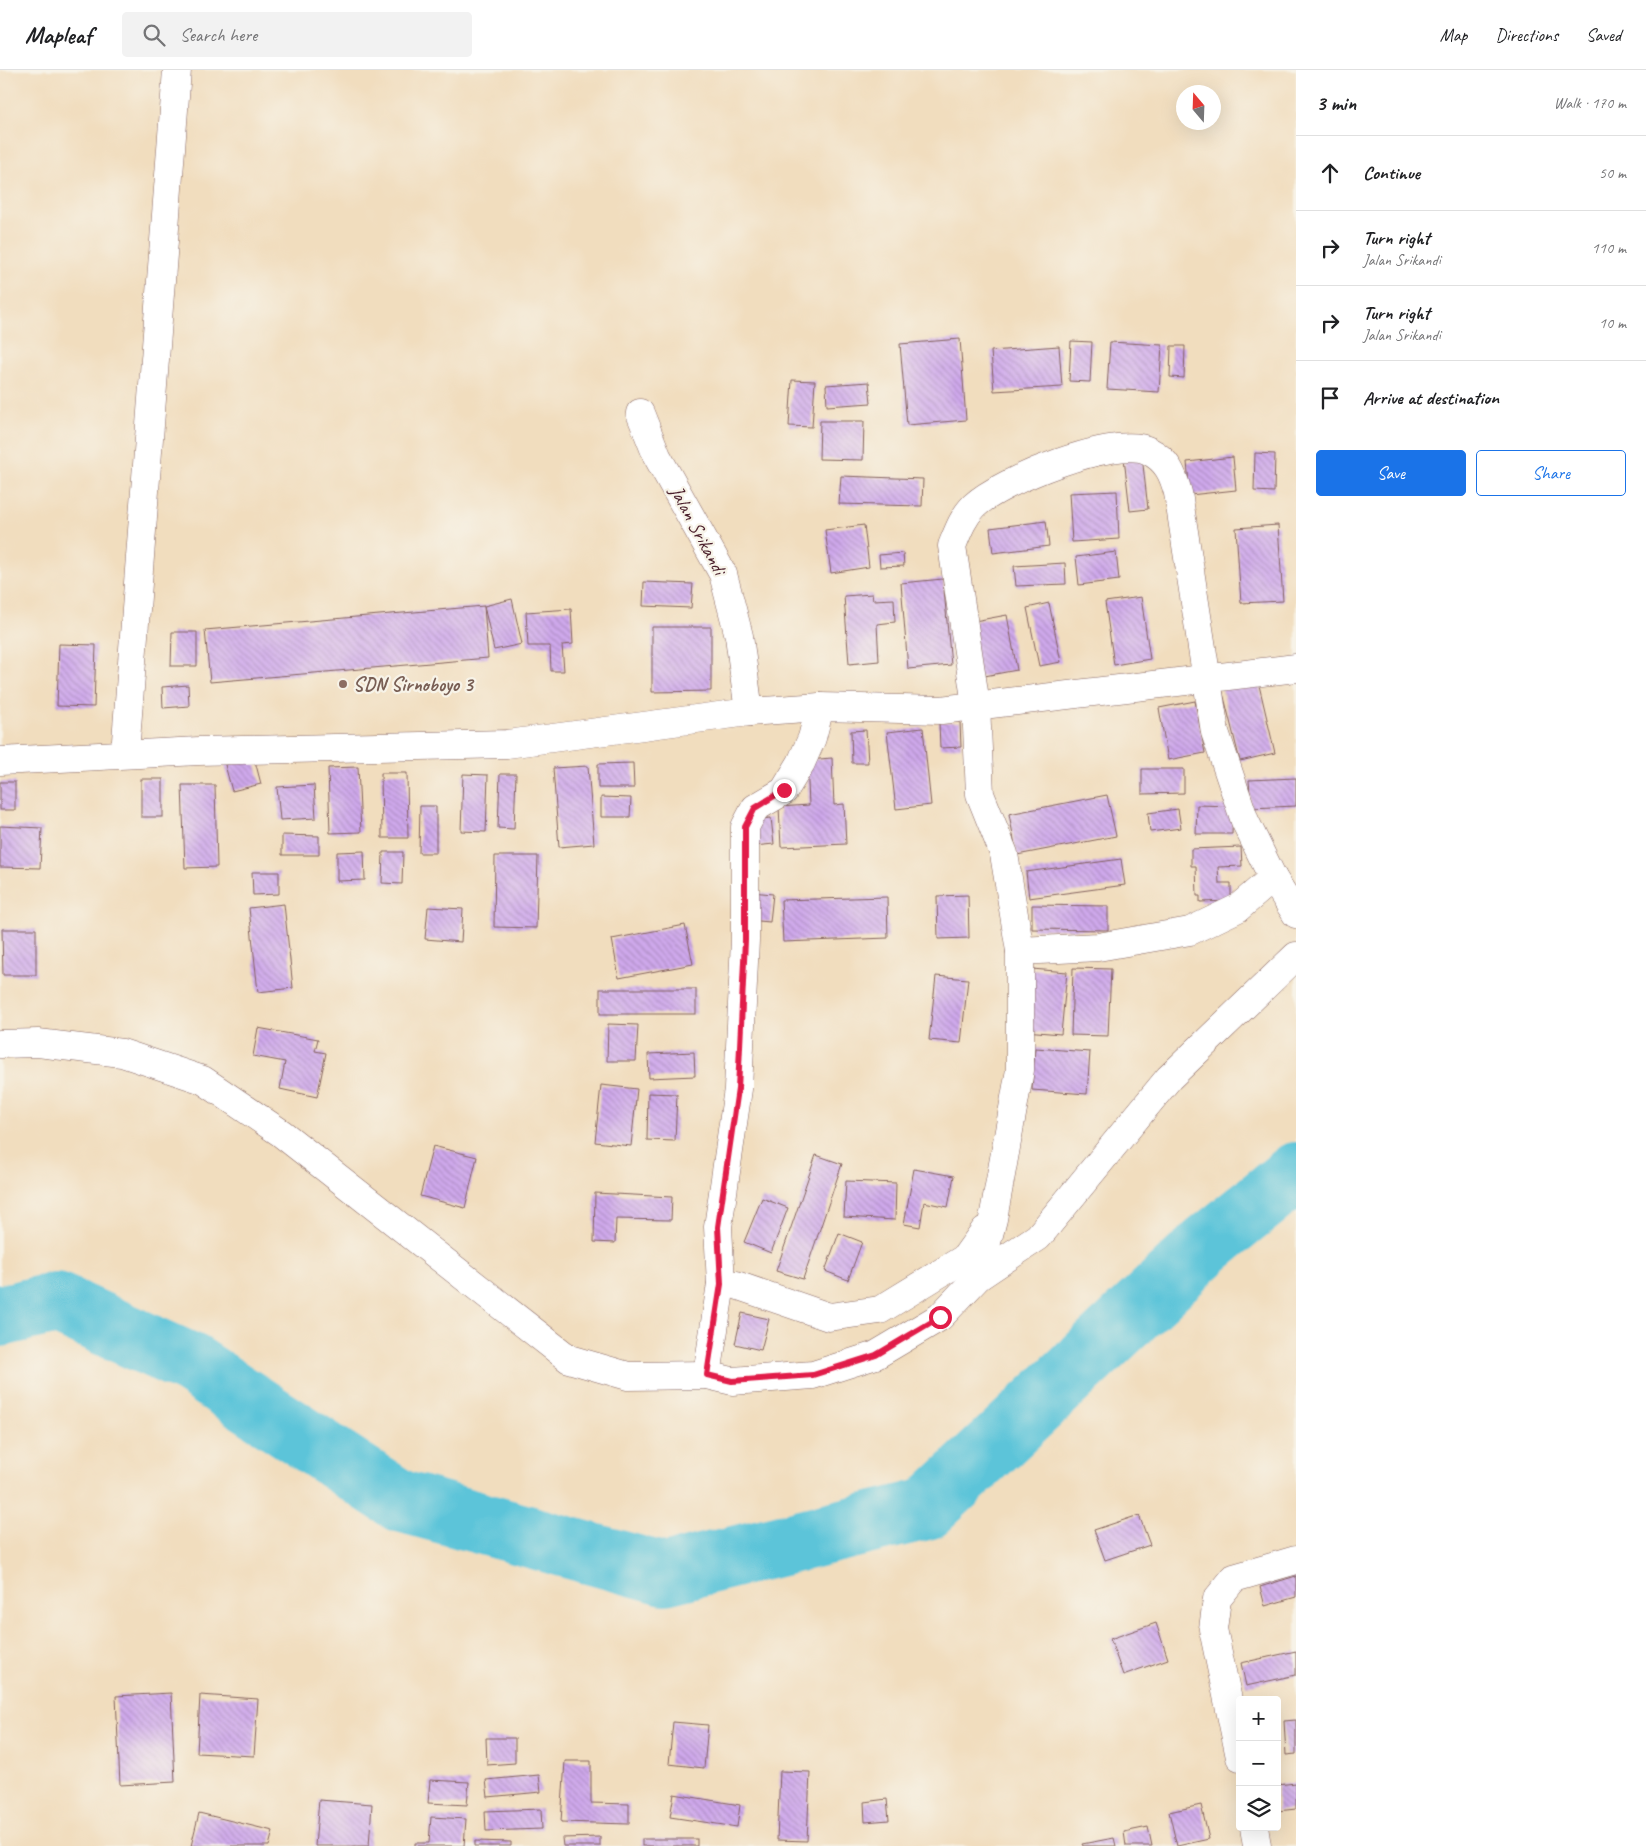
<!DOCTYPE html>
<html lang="en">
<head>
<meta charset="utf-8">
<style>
	body { margin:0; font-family:Caveat,sans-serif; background:#f2f2f2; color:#202124 }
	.controls { position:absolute; right:15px; bottom:15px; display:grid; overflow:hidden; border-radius:5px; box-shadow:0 5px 20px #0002 }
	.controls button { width:45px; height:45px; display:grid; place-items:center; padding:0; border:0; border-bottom:1px solid #e0e0e0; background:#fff; color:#202124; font:25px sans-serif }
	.compass { position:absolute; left:1176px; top:15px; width:45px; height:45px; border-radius:50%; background:#fff; box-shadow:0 5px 20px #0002; rotate:341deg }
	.stop { position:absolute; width:15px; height:15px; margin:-11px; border:4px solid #e11d48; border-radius:50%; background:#fff }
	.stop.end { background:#e11d48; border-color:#fff; box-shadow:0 1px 5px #0008 }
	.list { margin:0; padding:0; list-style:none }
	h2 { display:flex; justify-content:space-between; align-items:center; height:65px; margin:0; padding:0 20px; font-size:21px }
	h2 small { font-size:16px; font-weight:400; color:#757577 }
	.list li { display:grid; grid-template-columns:32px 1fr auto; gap:15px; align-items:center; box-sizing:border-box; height:75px; padding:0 20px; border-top:1px solid #e0e0e0 }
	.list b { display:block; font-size:19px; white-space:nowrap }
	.list p { margin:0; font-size:16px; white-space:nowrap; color:#757577 }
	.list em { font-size:16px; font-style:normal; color:#757577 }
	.actions { display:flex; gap:10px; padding:15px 20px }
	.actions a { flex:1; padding:11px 0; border:1px solid #1a73e8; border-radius:5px; text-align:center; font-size:18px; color:#1a73e8 }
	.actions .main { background:#1a73e8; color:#fff }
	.icon { flex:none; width:28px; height:28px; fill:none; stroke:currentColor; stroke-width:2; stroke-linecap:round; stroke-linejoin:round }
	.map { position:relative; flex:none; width:1296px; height:1776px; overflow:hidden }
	header { display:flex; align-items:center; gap:30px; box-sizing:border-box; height:70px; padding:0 25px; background:#fff; border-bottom:1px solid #e0e0e0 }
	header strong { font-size:24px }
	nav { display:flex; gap:28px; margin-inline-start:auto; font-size:18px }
	.search { width:350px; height:45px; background:#f2f2f2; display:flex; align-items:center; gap:12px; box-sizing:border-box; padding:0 18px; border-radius:5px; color:#757577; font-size:19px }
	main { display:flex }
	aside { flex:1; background:#fff }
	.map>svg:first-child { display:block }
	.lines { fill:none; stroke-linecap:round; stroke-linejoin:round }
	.river { stroke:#5cc4d9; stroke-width:62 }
	.building { fill:url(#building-back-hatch) }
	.street-casing { stroke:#84625e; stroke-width:29 }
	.street { stroke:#fff; stroke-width:28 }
	.route { stroke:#e11d48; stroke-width:6 }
	.education-dot { fill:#8d6e63; stroke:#f7f3e8; stroke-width:2 }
	.labels { text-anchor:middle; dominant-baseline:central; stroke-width:4.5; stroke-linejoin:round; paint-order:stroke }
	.street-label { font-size:20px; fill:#4a1f2b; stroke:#f7f3e8 }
	.education-label { font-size:20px; font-weight:bold; fill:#785e54; stroke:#f7f3e8; text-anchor:start }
</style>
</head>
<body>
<header>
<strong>Mapleaf</strong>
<div class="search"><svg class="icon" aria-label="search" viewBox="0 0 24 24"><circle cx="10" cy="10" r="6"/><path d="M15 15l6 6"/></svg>Search here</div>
<nav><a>Map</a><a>Directions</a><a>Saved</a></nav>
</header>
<main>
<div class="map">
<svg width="1296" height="1776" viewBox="0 0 1296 1776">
	<defs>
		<pattern id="building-back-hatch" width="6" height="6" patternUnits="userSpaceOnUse" patternTransform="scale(1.25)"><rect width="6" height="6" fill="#cfa9ec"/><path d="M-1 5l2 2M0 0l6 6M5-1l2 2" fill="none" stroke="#aa89bf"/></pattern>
	</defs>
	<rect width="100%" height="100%" fill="#f7f3e8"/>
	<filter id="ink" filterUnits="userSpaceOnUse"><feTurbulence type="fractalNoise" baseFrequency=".02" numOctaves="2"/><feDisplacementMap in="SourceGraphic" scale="10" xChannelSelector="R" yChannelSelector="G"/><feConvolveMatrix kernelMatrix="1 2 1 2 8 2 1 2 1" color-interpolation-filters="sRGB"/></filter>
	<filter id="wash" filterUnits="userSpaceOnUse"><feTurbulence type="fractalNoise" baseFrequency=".0096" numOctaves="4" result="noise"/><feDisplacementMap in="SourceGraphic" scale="20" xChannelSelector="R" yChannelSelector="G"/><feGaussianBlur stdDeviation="1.12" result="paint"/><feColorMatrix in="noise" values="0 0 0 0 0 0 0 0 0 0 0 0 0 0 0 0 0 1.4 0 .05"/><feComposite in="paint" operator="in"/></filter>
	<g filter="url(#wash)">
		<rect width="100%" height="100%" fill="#f1ddbe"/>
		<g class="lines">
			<!-- river -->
			<polyline class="river" points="0,1246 56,1233 191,1294 400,1431 665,1504 927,1439 1206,1176 1296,1103"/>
		</g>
		<g id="blocks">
			<!-- building -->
			<g class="building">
				<polygon points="960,269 966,350 907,355 900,274"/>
				<polygon points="1071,271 1092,272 1090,312 1069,311"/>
				<polygon points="1110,272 1162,275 1159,322 1107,319"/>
				<polygon points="1059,276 1062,317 994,321 991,281"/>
				<polygon points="1171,276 1185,276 1184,308 1170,307"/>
				<polygon points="792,310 815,311 812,357 789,356"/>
				<polygon points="869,312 871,333 827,336 826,315"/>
				<polygon points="820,351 864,351 863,390 819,389"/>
				<polygon points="1255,383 1275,384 1274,422 1254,421"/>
				<polygon points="1142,386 1148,439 1130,441 1124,388"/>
				<polygon points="1233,387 1236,420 1190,425 1187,392"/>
				<polygon points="841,406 923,409 922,436 839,434"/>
				<polygon points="1117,421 1119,469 1072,472 1069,423"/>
				<polygon points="1046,451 1049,476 993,483 990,458"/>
				<polygon points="864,455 869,497 831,503 825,460"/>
				<polygon points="1278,455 1283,531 1241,533 1236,458"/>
				<polygon points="1116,482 1119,510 1079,515 1076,487"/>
				<polygon points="903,483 904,496 880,497 879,485"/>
				<polygon points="1065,493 1066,514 1016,516 1014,496"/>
				<polygon points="943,509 951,595 908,599 901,513"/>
				<polygon points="644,512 693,514 691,538 643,536"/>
				<polygon points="872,524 873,530 894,529 895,552 877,554 879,591 849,594 844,526"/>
				<polygon points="1141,527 1150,589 1114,595 1105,532"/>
				<polygon points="512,529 522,574 494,580 484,536"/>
				<polygon points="1049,533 1061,592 1039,596 1027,538"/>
				<polygon points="484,536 488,588 210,612 205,560"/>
				<polygon points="571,539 573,574 562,575 564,601 551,601 550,576 528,576 526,542"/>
				<polygon points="1007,545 1017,600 979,607 969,552"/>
				<polygon points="652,557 711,557 711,621 652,622"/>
				<polygon points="172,562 197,562 197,596 171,596"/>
				<polygon points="59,574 96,575 94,637 57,636"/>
				<polygon points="1258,611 1275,683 1240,691 1222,619"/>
				<polygon points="188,615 189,636 163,638 162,617"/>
				<polygon points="1195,631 1205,683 1168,690 1159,638"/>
				<polygon points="939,652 960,652 961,677 940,678"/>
				<polygon points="923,658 931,735 896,739 887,662"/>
				<polygon points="866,660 868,693 852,693 851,661"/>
				<polygon points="254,687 261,714 232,721 225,695"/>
				<polygon points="832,688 834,735 844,734 846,774 781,777 779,737 809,735 807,690"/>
				<polygon points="633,693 634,718 598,718 598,694"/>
				<polygon points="588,696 594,774 559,777 553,698"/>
				<polygon points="358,697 361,762 330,763 328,698"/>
				<polygon points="1142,699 1184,699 1184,723 1142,724"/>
				<polygon points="381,703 407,703 408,768 382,768"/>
				<polygon points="463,704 488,705 486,762 461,761"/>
				<polygon points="500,704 516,704 514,759 498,758"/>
				<polygon points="1296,708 1296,736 1251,738 1249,710"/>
				<rect x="141" y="709" width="22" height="38"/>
				<rect x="0" y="712" width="15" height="28"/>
				<polygon points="182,715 215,715 217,797 185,798"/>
				<polygon points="314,715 316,748 280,750 277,717"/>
				<polygon points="1107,725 1116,766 1017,785 1009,744"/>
				<polygon points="601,727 631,728 630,747 601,747"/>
				<polygon points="1197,735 1233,736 1232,764 1196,764"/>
				<polygon points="420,736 436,736 436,783 419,783"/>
				<polygon points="1178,739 1181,758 1150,762 1148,743"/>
				<polygon points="771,748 774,774 754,776 752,750"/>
				<polygon points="0,756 42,758 40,798 0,797"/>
				<polygon points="282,765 319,766 319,785 282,785"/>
				<polygon points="1241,777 1242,796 1218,797 1219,813 1231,813 1231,831 1200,832 1200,826 1197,826 1196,796 1191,796 1191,779"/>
				<polygon points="364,781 365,810 337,811 337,782"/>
				<polygon points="383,782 403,782 402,814 382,813"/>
				<polygon points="495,786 538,786 536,858 494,857"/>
				<polygon points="1121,789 1125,815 1029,828 1026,802"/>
				<polygon points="252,802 279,802 279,824 253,825"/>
				<polygon points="751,822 773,824 770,852 748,850"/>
				<polygon points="968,825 969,868 938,869 937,826"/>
				<polygon points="887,827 888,868 783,872 781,830"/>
				<polygon points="284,834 293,918 258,922 249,838"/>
				<polygon points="1032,835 1108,836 1108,860 1032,859"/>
				<polygon points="428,837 463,839 461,872 425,869"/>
				<polygon points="685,855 693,894 619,908 612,869"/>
				<polygon points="2,859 36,859 36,905 3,905"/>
				<polygon points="1073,898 1111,899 1108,966 1071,965"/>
				<polygon points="1032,899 1067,902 1061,964 1025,961"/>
				<polygon points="936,906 968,909 961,973 929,970"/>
				<rect x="600" y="919" width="96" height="25"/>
				<polygon points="608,954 638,955 636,991 607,991"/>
				<polygon points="258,958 318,969 315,981 326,983 317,1027 280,1019 285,992 253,986"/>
				<polygon points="1035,978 1090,982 1087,1024 1032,1020"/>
				<polygon points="694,982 695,1006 649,1008 648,984"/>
				<polygon points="601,1015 637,1019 631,1076 595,1072"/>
				<polygon points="648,1023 677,1024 675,1071 647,1070"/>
				<polygon points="433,1076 477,1087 465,1138 420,1126"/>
				<polygon points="816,1085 842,1094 803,1209 776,1201"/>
				<polygon points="914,1099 954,1106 948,1137 924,1132 920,1157 904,1154"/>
				<polygon points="846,1111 896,1113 895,1150 844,1147"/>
				<polygon points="595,1123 672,1127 671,1150 616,1149 615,1173 594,1172"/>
				<polygon points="762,1128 788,1138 771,1183 744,1172"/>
				<polygon points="839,1163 862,1172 848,1210 825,1201"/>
				<polygon points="742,1243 769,1249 761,1280 735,1274"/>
				<polygon points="1139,1445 1150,1475 1105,1490 1094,1460"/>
				<polygon points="1296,1506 1296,1527 1265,1536 1260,1517"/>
				<polygon points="1156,1553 1168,1589 1123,1605 1110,1569"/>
				<polygon points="1296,1581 1296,1605 1246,1616 1241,1593"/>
				<polygon points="171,1623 175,1712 120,1715 116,1626"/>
				<polygon points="200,1625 258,1629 254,1686 197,1683"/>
				<polygon points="1296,1650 1296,1684 1286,1685 1284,1651"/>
				<polygon points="673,1652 708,1655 704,1698 669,1694"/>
				<polygon points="486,1668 515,1668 515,1693 487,1695"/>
				<polygon points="565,1691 591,1691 591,1733 629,1734 629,1754 561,1752"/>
				<polygon points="780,1701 810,1702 807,1771 777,1770"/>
				<polygon points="539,1705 541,1722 488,1727 486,1710"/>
				<polygon points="430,1710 469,1712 467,1735 428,1733"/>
				<polygon points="1296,1713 1296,1739 1277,1741 1277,1715"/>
				<polygon points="674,1724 740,1735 737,1757 670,1747"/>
				<polygon points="887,1729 889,1750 865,1752 864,1732"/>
				<polygon points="319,1730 372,1734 369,1776 315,1776"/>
				<polygon points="1201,1735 1209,1769 1177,1776 1169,1742"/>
				<polygon points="541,1739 542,1759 486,1761 485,1741"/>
				<polygon points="199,1743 273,1761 269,1776 191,1776"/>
				<polygon points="431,1747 466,1749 464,1776 415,1776 415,1773 429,1773"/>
				<polygon points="1148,1757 1152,1776 1126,1776 1124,1762"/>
				<polygon points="600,1767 600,1776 563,1776 562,1768"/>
				<polygon points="1114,1768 1116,1776 1083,1776 1082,1774"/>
				<rect x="642" y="1769" width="55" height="7"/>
				<polygon points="475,1771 511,1772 511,1776 475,1776"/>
			</g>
		</g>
	</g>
	<g filter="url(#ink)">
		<use href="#blocks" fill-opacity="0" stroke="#84625e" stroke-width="1"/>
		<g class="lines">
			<defs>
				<g id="street">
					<polyline points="640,343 657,386 723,504 739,566 749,642"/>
					<polyline points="125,684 177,0"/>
					<polyline points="0,691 199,681 507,674 749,642 820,637 941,640 1296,598"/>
					<polyline points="1020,881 1098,877 1190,861 1238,838 1273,808"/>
					<polyline points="0,974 38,973 122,983 203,1010 281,1063 569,1289 628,1306 707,1305 732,1311 813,1305 876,1285 940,1247 978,1207 1038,1167 1169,1008 1296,886"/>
					<path d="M978,1207l15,-58 27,-149v-119l-16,-97 -24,-60 -4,-89 -24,-159c6,-15 11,-29 22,-40 26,-25 142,-72 175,-55 18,9 24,23 29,42l37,239 30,89 28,57 23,36"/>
					<polyline points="721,1214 736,1215 829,1247 880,1240 965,1188 985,1160"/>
					<polyline points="707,1305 721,1214 718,1157 738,1019 745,870 745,757 755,738 784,721 801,693 812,668 820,637"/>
					<polyline points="1240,1687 1213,1559 1217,1529 1234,1508 1296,1490"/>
					<polyline points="1254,1757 1257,1776"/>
				</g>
			</defs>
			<!-- street casing -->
			<use href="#street" class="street-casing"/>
			<!-- street -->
			<use href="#street" class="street"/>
		</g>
	</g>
	<g class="lines" filter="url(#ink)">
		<!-- route -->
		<polyline class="route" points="784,720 755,738 745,757 745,870 738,1019 718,1157 721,1214 707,1305 732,1311 813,1305 876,1285 940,1247"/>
	</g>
	<!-- markers -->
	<circle class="education-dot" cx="343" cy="614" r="5"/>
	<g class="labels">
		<!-- street labels -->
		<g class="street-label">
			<text transform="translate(698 460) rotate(62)">Jalan Srikandi</text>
		</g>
		<!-- education labels -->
		<g class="education-label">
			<text x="353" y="614">SDN Sirnoboyo 3</text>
		</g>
	</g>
</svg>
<div class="controls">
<button>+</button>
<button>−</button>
<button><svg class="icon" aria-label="layers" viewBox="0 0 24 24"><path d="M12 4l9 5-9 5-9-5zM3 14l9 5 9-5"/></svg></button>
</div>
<svg class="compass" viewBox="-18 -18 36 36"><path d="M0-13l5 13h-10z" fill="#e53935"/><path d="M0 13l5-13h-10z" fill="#757577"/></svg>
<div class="stop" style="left:940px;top:1247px"></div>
<div class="stop end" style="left:784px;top:720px"></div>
</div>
<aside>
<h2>3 min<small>Walk · 170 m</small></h2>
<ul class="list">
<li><svg class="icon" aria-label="ahead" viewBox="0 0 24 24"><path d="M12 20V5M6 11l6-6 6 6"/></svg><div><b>Continue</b></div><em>50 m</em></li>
<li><svg class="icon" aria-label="right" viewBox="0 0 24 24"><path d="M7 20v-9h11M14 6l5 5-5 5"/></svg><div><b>Turn right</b><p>Jalan Srikandi</p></div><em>110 m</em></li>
<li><svg class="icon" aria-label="right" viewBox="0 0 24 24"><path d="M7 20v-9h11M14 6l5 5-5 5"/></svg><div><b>Turn right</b><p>Jalan Srikandi</p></div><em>10 m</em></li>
<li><svg class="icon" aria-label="arrive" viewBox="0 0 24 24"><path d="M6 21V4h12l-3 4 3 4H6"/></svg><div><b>Arrive at destination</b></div></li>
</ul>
<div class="actions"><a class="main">Save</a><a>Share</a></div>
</aside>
</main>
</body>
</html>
